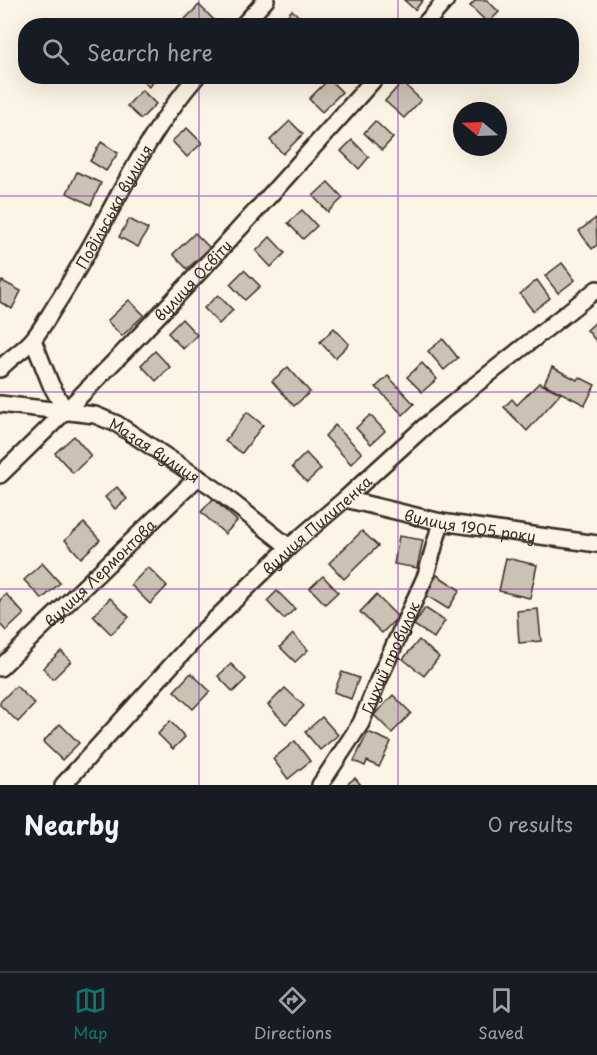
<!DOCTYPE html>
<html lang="en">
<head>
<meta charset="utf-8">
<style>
	body { margin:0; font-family:"Playpen Sans",sans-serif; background:#20242c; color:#f1f3f6 }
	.compass { position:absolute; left:453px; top:102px; width:54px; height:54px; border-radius:50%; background:#171b24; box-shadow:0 6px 24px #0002; rotate:289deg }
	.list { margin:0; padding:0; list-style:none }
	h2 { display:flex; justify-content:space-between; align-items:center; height:78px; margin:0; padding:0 24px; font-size:26px }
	h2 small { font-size:20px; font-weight:400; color:#9ea1a6 }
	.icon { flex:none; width:33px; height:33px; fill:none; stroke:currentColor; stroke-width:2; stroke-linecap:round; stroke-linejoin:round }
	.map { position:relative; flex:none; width:597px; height:785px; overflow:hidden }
	.search { position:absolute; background:#171b24; box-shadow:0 6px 24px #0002; left:18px; right:18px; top:18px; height:66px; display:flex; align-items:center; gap:15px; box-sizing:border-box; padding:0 21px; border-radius:24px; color:#9ea1a6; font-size:22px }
	.sheet { height:186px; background:#171b24 }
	nav { display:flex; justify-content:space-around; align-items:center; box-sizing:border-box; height:84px; border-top:2px solid #363941; background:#171b24; font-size:16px; color:#9ea1a6 }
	nav a { display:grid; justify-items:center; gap:3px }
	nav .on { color:#0f766e }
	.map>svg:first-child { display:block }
	.building { fill:#ccc2b3; stroke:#3b2a1e; stroke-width:1.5 }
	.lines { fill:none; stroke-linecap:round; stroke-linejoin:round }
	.street-casing { stroke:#3b2a1e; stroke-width:20 }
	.street { stroke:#fcf5e5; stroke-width:15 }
	.grid { fill:none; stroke:#7b2cbf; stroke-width:1.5; stroke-opacity:0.55 }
	.labels { text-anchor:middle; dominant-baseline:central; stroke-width:6; stroke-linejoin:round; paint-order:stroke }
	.street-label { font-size:15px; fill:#3b2a1e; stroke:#fcf5e5 }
</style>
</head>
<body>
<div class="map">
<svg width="597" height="785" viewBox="0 0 597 785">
	<rect width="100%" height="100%" fill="#fcf5e5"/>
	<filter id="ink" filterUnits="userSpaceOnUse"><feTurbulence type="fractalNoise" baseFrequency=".0167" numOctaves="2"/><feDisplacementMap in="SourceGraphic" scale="12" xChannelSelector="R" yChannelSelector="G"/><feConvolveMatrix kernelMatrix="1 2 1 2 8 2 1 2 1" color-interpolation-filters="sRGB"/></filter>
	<g filter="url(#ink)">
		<!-- building -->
		<g class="building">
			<polygon points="404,0 423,0 415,10"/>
			<polygon points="476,0 487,0 499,12 488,23 470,6"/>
			<polygon points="199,5 216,22 212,26 185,26 182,22"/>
			<polygon points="292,10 306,23 304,26 278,26"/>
			<polygon points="138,76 159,76 149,87"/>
			<polygon points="329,79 342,92 322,112 309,99"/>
			<polygon points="402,82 421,100 404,118 385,101"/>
			<polygon points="142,90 156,104 141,119 127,106"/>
			<polygon points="290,121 303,134 283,154 270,140"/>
			<polygon points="375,121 393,138 382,150 364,133"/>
			<polygon points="187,128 202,143 187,157 172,141"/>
			<polygon points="352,140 369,157 359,169 341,151"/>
			<polygon points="101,142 118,153 106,171 90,161"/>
			<polygon points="77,172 101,183 91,205 67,193"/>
			<polygon points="328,182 343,198 328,212 313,196"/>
			<polygon points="302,210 317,226 303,239 288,223"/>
			<polygon points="596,218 597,245 592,249 579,231"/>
			<polygon points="129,219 148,229 138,247 119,237"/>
			<polygon points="195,233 210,248 187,269 173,254"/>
			<polygon points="270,237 285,253 271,267 256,251"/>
			<polygon points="562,263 575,280 558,293 545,276"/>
			<polygon points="244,270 260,286 245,300 230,284"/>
			<polygon points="537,280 550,298 533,311 520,294"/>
			<polygon points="2,281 21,291 12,309 0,302 0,285"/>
			<polygon points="218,295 233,310 219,324 204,308"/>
			<polygon points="129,300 144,315 122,336 107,321"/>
			<polygon points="182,319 197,335 183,349 168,333"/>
			<polygon points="597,321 597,342 587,330"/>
			<polygon points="334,328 349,344 335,358 320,342"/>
			<polygon points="443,339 458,358 444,370 428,351"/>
			<polygon points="155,351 170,367 156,381 141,365"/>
			<polygon points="422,363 437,379 422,392 407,377"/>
			<polygon points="288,367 310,392 294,406 272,381"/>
			<polygon points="552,367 577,380 579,377 595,385 585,405 544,384"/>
			<polygon points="388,376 414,404 403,415 376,387"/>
			<polygon points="539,383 561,393 527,431 504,407 512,399 517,405"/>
			<polygon points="247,412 263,425 242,453 225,441"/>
			<polygon points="370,415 385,431 371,444 356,428"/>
			<polygon points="335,425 362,453 351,464 325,436"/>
			<polygon points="74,436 91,456 73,473 55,453"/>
			<polygon points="306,453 321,469 307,482 292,467"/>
			<polygon points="117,487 127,499 115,509 105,497"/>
			<polygon points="213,499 237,521 225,534 201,512"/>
			<polygon points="84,523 100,540 81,558 65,540"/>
			<polygon points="362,531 378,546 344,579 329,563"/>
			<polygon points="399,536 423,540 417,568 394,564"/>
			<polygon points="506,558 537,565 530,598 499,591"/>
			<polygon points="42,563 60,583 42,599 24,580"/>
			<polygon points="148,567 167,586 150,604 131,585"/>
			<polygon points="437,575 460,590 448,609 424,594"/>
			<polygon points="323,576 338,592 325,604 310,588"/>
			<polygon points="277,591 295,609 284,619 267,601"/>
			<polygon points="6,594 24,614 6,631 0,624 0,600"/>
			<polygon points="376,595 398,617 382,633 360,612"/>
			<polygon points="110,598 129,617 111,634 93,616"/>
			<polygon points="425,608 445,621 434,638 414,625"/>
			<polygon points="538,609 541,641 519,643 517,611"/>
			<polygon points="293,634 308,650 295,662 280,647"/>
			<polygon points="419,640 439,657 424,676 403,659"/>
			<polygon points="61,651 71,661 53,679 43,668"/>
			<polygon points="231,664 246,679 233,692 218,676"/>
			<polygon points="342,672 359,678 351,699 334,692"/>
			<polygon points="191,673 210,691 193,709 174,691"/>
			<polygon points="16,686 35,704 18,722 0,705 0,702"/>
			<polygon points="285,688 304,706 286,724 268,705"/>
			<polygon points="393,695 411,713 392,733 374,715"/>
			<polygon points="322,717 338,735 320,750 305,732"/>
			<polygon points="170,721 185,737 173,749 158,734"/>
			<polygon points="60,724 79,743 62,760 43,742"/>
			<polygon points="368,732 391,742 379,767 367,761 365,766 354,761"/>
			<polygon points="295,741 310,761 288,779 273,759"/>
			<polygon points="355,778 361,785 346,785"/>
		</g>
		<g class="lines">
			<defs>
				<g id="street">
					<polyline points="242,26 266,0"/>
					<polyline points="423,26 446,0"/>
					<polyline points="33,340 51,385 66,412"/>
					<path id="s1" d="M0,369c10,-12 25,-19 34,-31 9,-11 15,-23 23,-35 48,-74 81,-159 140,-227"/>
					<path id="s2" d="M0,404l95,11 22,9 97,64 75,59"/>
					<path id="s3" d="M0,475c133,-127 255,-262 377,-399"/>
					<path id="s4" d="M345,499l96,23 156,22"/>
					<path id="s5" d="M0,668l198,-191"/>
					<path id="s6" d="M63,785l135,-149 91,-89 56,-48 79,-72 46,-38 127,-100"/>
					<path id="s7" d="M320,785l41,-62 17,-42 48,-106 15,-53"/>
				</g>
			</defs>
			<!-- street casing -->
			<use href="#street" class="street-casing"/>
			<!-- street -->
			<use href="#street" class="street"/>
		</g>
	</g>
	<!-- grid -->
	<path class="grid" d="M199,0v26M398,0v26M199,76v709M398,76v709M0,196h597M0,392h597M0,589h597"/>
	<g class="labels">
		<!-- street labels -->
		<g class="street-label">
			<text stroke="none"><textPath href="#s1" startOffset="200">Подільська вулиця</textPath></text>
			<text stroke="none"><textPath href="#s3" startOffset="274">вулиця Освіти</textPath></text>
			<text stroke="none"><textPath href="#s2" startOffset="165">Мазая вулиця</textPath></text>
			<text stroke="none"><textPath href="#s6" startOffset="364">вулиця Пилипенка</textPath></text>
			<text stroke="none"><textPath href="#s4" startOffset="128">вулиця 1905 року</textPath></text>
			<text stroke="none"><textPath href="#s5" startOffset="138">вулиця Лермонтова</textPath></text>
			<text stroke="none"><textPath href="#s7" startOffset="146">Глухий провулок</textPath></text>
		</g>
	</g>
</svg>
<svg class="compass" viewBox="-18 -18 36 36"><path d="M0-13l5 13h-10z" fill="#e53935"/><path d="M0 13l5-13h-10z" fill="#9ea1a6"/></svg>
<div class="search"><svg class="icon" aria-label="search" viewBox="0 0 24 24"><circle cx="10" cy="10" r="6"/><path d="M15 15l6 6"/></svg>Search here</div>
</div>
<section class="sheet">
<h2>Nearby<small>0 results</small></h2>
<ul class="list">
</ul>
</section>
<nav>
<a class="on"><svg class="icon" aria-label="map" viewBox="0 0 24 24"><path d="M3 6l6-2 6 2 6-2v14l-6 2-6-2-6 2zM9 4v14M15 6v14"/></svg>Map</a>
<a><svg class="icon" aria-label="directions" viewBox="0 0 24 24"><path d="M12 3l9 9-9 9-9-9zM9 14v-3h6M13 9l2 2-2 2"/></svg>Directions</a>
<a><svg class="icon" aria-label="saved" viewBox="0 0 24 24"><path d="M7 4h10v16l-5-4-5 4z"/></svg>Saved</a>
</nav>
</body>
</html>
